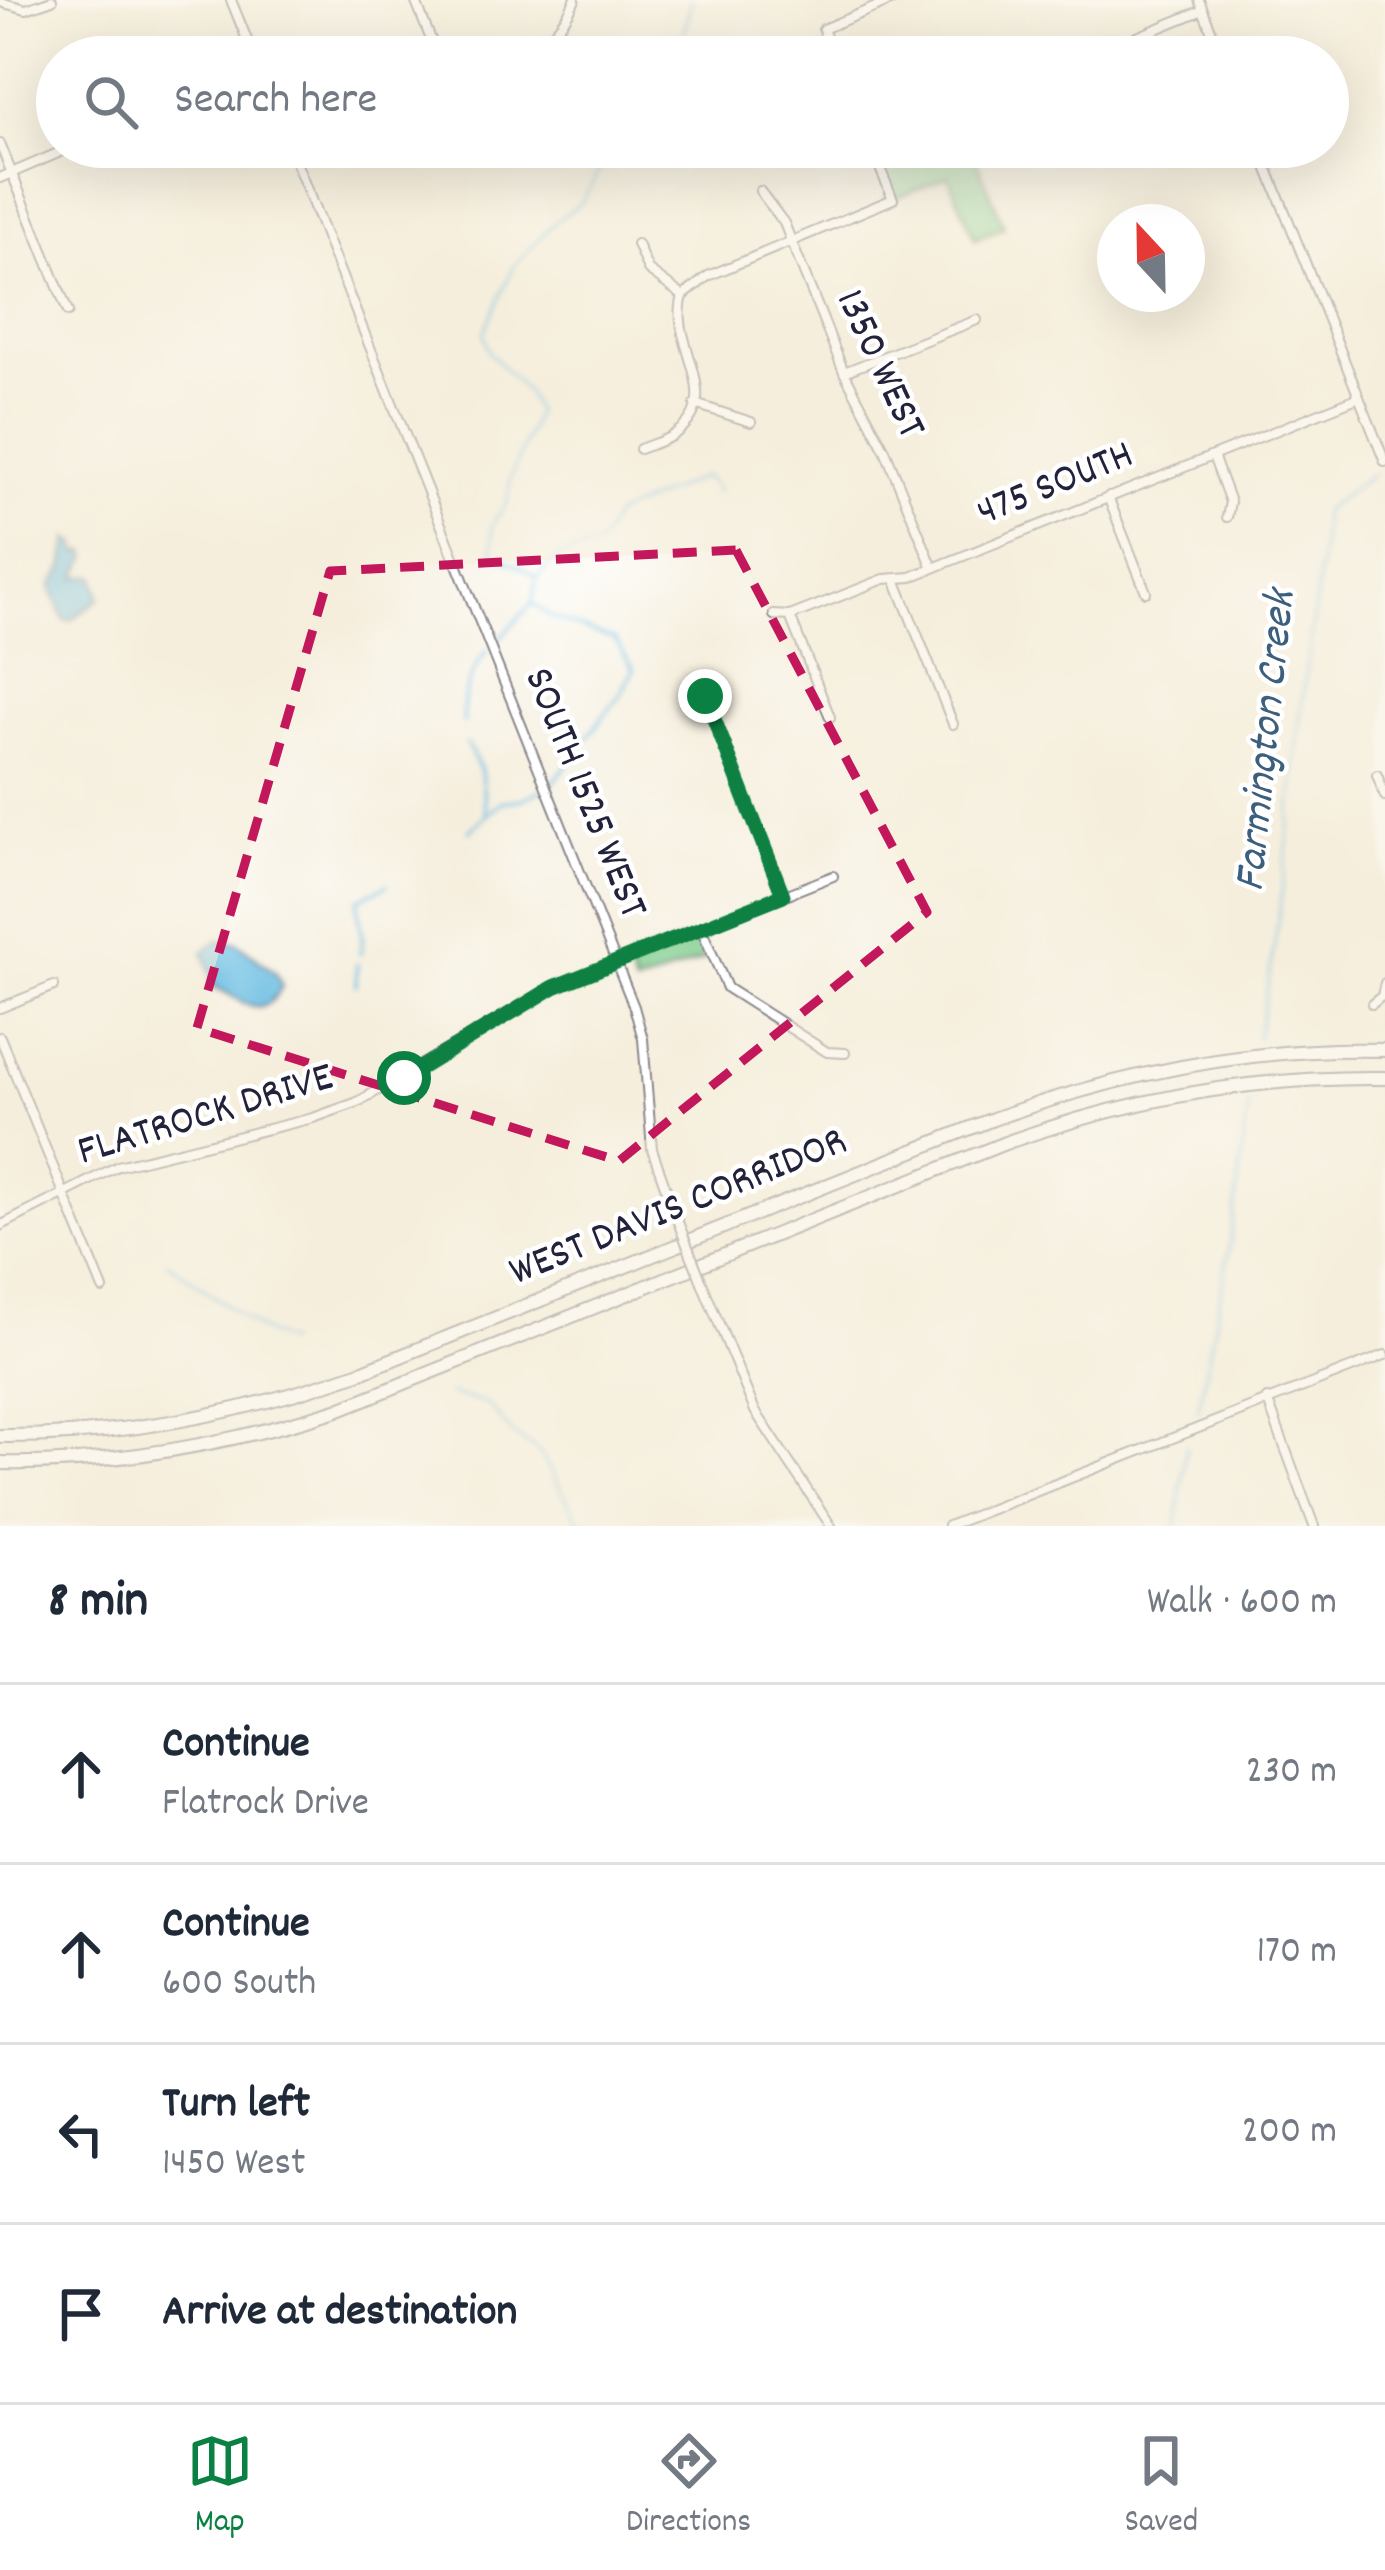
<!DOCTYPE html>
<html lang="en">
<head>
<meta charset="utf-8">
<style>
	body { margin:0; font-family:Dekko,sans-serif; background:#f6f6f7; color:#1f2937 }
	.compass { position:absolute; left:1097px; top:204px; width:108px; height:108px; border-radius:50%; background:#fff; box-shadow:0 12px 48px #0002; rotate:338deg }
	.stop { position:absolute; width:36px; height:36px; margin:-27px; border:9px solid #0b8043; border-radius:50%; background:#fff }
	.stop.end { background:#0b8043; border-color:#fff; box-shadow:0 3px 12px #0008 }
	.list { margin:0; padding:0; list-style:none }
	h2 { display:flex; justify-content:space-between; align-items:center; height:156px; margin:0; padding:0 48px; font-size:51px }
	h2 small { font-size:39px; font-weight:400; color:#747a83 }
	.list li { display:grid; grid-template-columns:78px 1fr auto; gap:36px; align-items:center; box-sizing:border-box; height:180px; padding:0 48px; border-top:3px solid #e0e1e3 }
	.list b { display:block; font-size:45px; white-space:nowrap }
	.list p { margin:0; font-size:39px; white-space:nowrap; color:#747a83 }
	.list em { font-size:39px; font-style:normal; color:#747a83 }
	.icon { flex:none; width:66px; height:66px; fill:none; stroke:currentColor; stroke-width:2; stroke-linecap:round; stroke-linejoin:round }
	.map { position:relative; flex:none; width:1385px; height:1526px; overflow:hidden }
	.search { position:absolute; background:#fff; box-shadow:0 12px 48px #0002; left:36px; right:36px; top:36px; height:132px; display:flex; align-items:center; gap:30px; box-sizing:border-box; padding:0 42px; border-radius:66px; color:#747a83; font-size:45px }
	.sheet { height:876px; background:#fff }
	nav { display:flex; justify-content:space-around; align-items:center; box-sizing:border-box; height:168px; border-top:3px solid #e0e1e3; background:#fff; font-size:33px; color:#747a83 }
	nav a { display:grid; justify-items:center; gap:6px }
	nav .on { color:#0b8043 }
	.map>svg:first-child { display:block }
	.green { fill:#81ce8d; stroke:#527864; stroke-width:3 }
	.water { fill:#62badf; stroke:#426e8d; stroke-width:3 }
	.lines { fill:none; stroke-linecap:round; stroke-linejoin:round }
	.stream { stroke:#62badf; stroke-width:3 }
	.minor-casing { stroke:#8c888c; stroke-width:12 }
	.highway-casing { stroke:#8c888c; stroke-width:16 }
	.minor { stroke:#fff; stroke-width:8 }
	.highway { stroke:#fff; stroke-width:12 }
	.minor-bridge-casing { stroke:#8c888c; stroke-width:12; stroke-linecap:butt }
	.minor-bridge { stroke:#fff; stroke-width:8 }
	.route { stroke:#0b8043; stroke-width:15 }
	.marked { fill:none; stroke:#c2185b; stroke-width:9; stroke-dasharray:24 15; stroke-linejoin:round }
	.labels { text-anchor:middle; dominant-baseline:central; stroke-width:9; stroke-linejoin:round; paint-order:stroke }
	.street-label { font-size:42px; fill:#22223b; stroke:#fff }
	.water-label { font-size:45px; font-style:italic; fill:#3c5f7d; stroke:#fff }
</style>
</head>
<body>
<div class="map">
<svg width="1385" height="1526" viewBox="0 0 1385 1526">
	<rect width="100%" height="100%" fill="#fff"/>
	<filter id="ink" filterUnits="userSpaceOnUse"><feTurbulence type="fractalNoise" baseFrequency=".00833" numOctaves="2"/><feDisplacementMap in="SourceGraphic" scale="24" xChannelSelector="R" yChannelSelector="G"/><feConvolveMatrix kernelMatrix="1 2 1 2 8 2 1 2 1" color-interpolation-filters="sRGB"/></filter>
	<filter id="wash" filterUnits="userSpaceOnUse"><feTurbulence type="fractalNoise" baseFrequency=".004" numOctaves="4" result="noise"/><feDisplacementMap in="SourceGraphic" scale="48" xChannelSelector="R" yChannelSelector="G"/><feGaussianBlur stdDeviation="2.7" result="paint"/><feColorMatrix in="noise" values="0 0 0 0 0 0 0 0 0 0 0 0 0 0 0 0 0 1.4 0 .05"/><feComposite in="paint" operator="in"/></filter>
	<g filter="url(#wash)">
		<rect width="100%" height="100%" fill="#f5eedc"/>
		<!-- green -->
		<g class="green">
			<polygon points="871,147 971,147 1004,227 975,239 948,176 893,199"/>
			<polygon points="690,938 700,942 707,958 635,986 629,968 631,961"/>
		</g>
		<!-- water -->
		<g class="water">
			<polygon points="69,539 77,544 78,553 86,551 88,556 77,577 95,576 100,598 70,621 64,620 51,587 64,568"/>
			<path d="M218,940l19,3 38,29 7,14c-22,42 -45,7 -67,2l-12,-36z"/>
		</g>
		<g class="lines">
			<!-- stream -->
			<g class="stream">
				<polyline points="663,57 684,33 691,0"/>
				<polyline points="538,577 557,557 599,545 615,515 705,476 718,492"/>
				<polyline points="534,605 553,618 615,640 634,669 620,695 553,783"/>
				<path d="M497,641l35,-37 5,-26c-14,-13 -30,-14 -44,-27l-1,-27 15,-21 4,-26 25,-64 -9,-20 -38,-41 -5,-19 30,-67 42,-45 26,-19 30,-55"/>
				<path d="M464,723c-4,-25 7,-53 23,-72"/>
				<polyline points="467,744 481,771 486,815"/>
				<polyline points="469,831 501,802 523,799 542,790"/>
				<path d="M360,954c7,-26 -5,-38 -1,-55l28,-14"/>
				<polyline points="356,985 357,964"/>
				<path d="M1257,1037c25,-107 32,-216 44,-326 8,-68 20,-131 22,-200l50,-37"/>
				<polyline points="167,1262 260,1330 287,1343"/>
				<polyline points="449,1394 487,1404 513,1434 539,1452 583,1526"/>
				<polyline points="1198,1411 1229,1250 1249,1103"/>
				<polyline points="1177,1526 1186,1446"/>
			</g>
		</g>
	</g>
	<g filter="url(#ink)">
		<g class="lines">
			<defs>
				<g id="minor">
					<polyline points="231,0 254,57"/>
					<polyline points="415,0 438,57"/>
					<polyline points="1199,0 1222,57"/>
					<polyline points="0,2 26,9 52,0"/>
					<polyline points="1120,44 1126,57"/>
					<path d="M516,57c28,-11 47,-29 59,-57"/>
					<polyline points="834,57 823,29 893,0"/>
					<polyline points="1088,57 1203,10"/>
					<polyline points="0,144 68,312"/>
					<polyline points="290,147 634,1007 643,1039 652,1149 676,1217"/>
					<polyline points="1033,147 1034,151"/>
					<polyline points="1259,147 1385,462"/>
					<polyline points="0,178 72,147"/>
					<polyline points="760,191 784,223 844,372 885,450 933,568"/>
					<polyline points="637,244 648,270 683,296"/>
					<polyline points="683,296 708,276 893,199 871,147"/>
					<polyline points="844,372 977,320"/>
					<polyline points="695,404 751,422"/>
					<path d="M640,449c12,-5 26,-8 36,-16 51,-36 -8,-89 7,-137"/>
					<polyline points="1213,456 1230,502 1227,517"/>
					<polyline points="1108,497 1146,592"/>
					<polyline points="895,579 953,724"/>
					<polyline points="774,615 790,616 884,579 911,577 1357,398"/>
					<polyline points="790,616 830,717"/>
					<polyline points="705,696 783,895"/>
					<polyline points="1377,775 1385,796"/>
					<polyline points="701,928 727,988 827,1052 845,1053"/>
					<polyline points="1372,1004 1382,996 1385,983"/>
					<polyline points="0,1008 54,986"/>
					<polyline points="0,1037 103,1289"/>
					<polyline points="0,1226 118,1166 313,1118 358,1102 554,987 833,876"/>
					<polyline points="705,1290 755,1411 831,1526"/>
					<polyline points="1267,1399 1314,1526"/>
					<polyline points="948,1526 1385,1355"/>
				</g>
				<g id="highway">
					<path d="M0,1436c124,1 245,-23 361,-64l632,-253c126,-45 257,-73 392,-69"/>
					<path d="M0,1463c114,2 229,-19 337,-53l668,-267c123,-44 249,-67 380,-65"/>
				</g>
			</defs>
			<!-- minor casing -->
			<use href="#minor" class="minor-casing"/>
			<!-- highway casing -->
			<use href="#highway" class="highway-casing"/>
			<!-- minor -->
			<use href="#minor" class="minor"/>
			<!-- highway -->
			<use href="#highway" class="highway"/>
			<defs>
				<polyline id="minor-bridge" points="676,1217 705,1290"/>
			</defs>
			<!-- minor-bridge casing -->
			<use href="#minor-bridge" class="minor-bridge-casing"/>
			<!-- minor-bridge -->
			<use href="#minor-bridge" class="minor-bridge"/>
		</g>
	</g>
	<g class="lines" filter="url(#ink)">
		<!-- route -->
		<polyline class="route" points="404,1078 554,987 783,895 705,696"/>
	</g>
	<!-- marked area -->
	<path d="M0 0H1385V1526H0ZM736,550l191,362 -308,249 -422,-133 133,-457z" fill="#f5eedc" fill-opacity=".55" fill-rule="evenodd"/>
	<path class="marked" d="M736,550l191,362 -308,249 -422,-133 133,-457z"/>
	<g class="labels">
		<!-- street labels -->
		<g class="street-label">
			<text transform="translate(878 365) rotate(65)">1350 WEST</text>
			<text transform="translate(1056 486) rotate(-22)">475 SOUTH</text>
			<text transform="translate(583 794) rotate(68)">SOUTH 1525 WEST</text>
			<text transform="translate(206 1117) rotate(-17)">FLATROCK DRIVE</text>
			<text transform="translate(679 1209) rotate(-22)">WEST DAVIS CORRIDOR</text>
		</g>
		<!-- water labels -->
		<g class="water-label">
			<text transform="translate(1268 741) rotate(-84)">Farmington Creek</text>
		</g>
	</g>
</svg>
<svg class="compass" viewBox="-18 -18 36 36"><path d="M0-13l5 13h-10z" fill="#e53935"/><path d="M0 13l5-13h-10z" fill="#747a83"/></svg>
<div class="stop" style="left:404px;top:1078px"></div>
<div class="stop end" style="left:705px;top:696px"></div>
<div class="search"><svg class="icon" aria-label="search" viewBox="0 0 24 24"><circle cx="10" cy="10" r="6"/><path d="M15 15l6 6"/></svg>Search here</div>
</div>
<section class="sheet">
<h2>8 min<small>Walk · 600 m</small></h2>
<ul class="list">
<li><svg class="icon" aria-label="ahead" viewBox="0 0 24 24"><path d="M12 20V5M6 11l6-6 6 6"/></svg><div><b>Continue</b><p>Flatrock Drive</p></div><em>230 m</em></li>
<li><svg class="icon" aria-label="ahead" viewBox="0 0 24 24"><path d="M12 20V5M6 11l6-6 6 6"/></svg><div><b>Continue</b><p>600 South</p></div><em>170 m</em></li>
<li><svg class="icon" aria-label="left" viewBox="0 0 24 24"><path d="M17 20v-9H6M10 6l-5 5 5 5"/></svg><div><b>Turn left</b><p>1450 West</p></div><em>200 m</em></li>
<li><svg class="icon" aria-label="arrive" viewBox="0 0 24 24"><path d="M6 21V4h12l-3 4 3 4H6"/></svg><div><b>Arrive at destination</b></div></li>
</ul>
</section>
<nav>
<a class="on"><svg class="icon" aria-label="map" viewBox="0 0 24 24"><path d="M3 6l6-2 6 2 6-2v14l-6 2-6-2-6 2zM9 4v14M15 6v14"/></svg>Map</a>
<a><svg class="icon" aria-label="directions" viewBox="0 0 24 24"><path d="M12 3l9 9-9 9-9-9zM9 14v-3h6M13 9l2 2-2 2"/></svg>Directions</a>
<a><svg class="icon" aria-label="saved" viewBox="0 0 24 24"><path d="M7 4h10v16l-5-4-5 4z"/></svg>Saved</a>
</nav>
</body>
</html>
